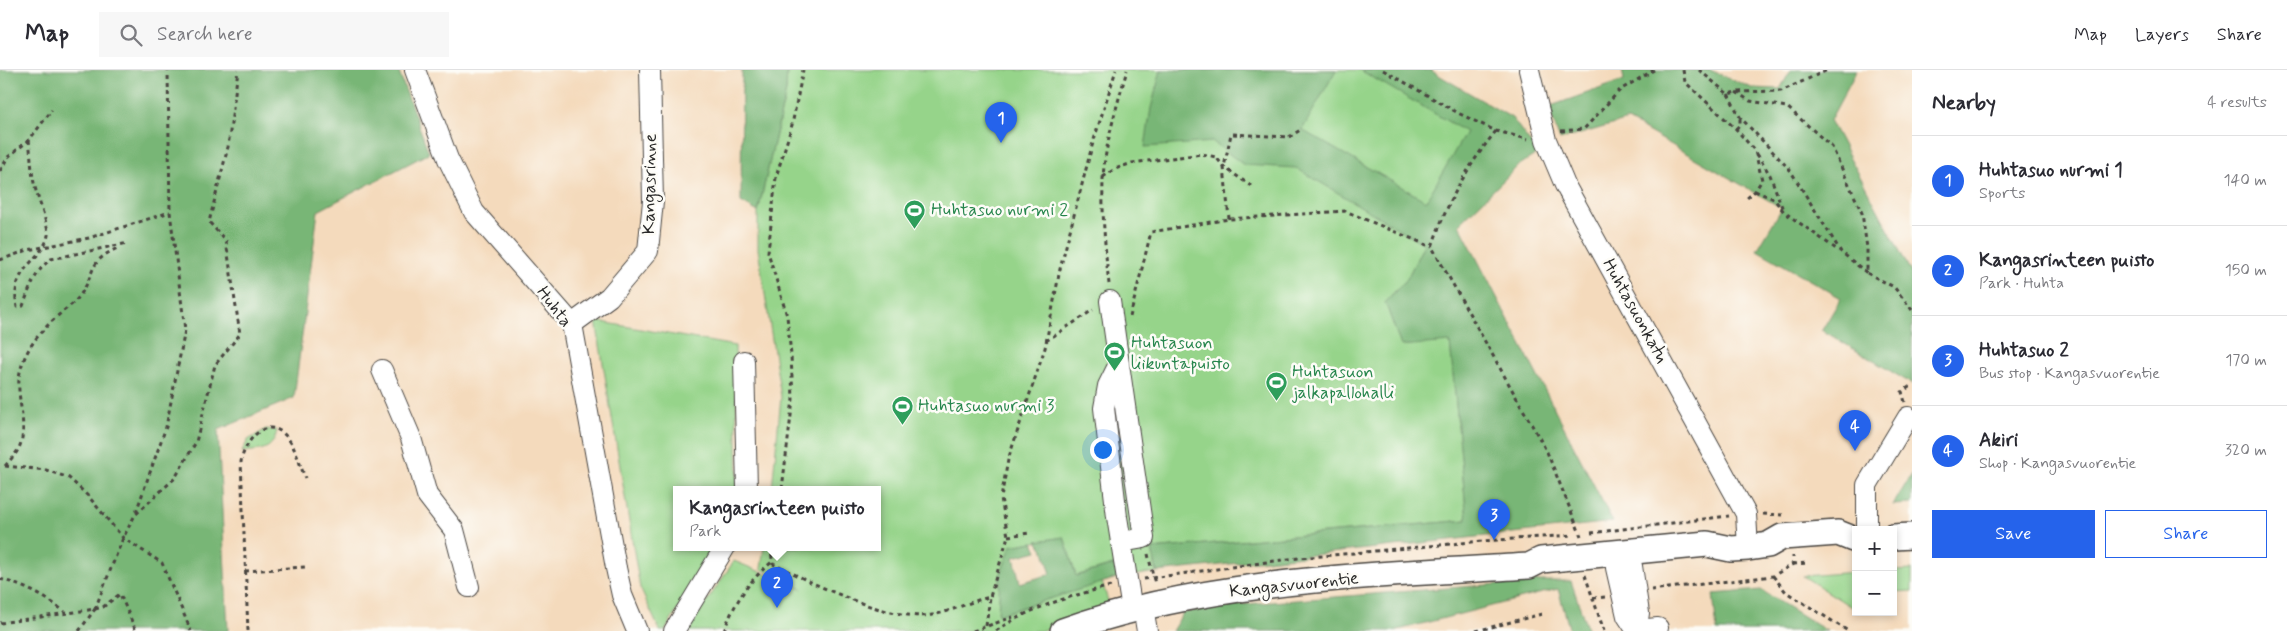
<!DOCTYPE html>
<html lang="en">
<head>
<meta charset="utf-8">
<style>
	body { margin:0; font-family:Mynerve,sans-serif; background:#f7f7f7; color:#2b2b33 }
	.controls { position:absolute; right:15px; bottom:15px; display:grid; overflow:hidden; border-radius:0px; box-shadow:0 2px 8px #0003 }
	.controls button { width:45px; height:45px; display:grid; place-items:center; padding:0; border:0; border-bottom:1px solid #e1e1e2; background:#fff; color:#2b2b33; font:25px sans-serif }
	.you { position:absolute; left:1102px; top:379px; width:18px; height:18px; margin:-12px; border:4px solid #fff; border-radius:50%; background:#1a73e8; box-shadow:0 0 0 8px #1a73e833 }
	.badge { display:grid; place-items:center; width:32px; height:32px; border-radius:50%; background:#2563eb; color:#fff; font-size:16px; font-weight:700 }
	.pin { position:absolute; translate:-50% -41px; filter:drop-shadow(0 1px 2px #0008) }
	.pin::after { content:''; position:absolute; top:26px; width:18px; height:15px; background:inherit; clip-path:polygon(0 0,100% 0,50% 100%) }
	.popup { position:absolute; left:673px; top:416px; width:208px; height:65px; box-sizing:border-box; display:grid; place-content:center; border-radius:0px; background:#fff; filter:drop-shadow(0 1px 4px #0005); font-size:16px; white-space:nowrap; color:#7c7c81 }
	.popup b { font-size:19px; color:#2b2b33 }
	.popup::after { content:''; position:absolute; left:50%; top:100%; margin-left:-10px; border:10px solid transparent; border-top-color:#fff }
	.list { margin:0; padding:0; list-style:none }
	h2 { display:flex; justify-content:space-between; align-items:center; height:65px; margin:0; padding:0 20px; font-size:21px }
	h2 small { font-size:16px; font-weight:400; color:#7c7c81 }
	.list li { display:grid; grid-template-columns:32px 1fr auto; gap:15px; align-items:center; box-sizing:border-box; height:90px; padding:0 20px; border-top:1px solid #e1e1e2 }
	.list b { display:block; font-size:19px; white-space:nowrap }
	.list p { margin:0; font-size:16px; white-space:nowrap; color:#7c7c81 }
	.list em { font-size:16px; font-style:normal; color:#7c7c81 }
	.actions { display:flex; gap:10px; padding:15px 20px }
	.actions a { flex:1; padding:11px 0; border:1px solid #2563eb; border-radius:0px; text-align:center; font-size:18px; color:#2563eb }
	.actions .main { background:#2563eb; color:#fff }
	.icon { flex:none; width:28px; height:28px; fill:none; stroke:currentColor; stroke-width:2; stroke-linecap:round; stroke-linejoin:round }
	.map { position:relative; flex:none; width:1912px; height:561px; overflow:hidden }
	header { display:flex; align-items:center; gap:30px; box-sizing:border-box; height:70px; padding:0 25px; background:#fff; border-bottom:1px solid #e1e1e2 }
	header strong { font-size:24px }
	nav { display:flex; gap:28px; margin-inline-start:auto; font-size:18px }
	.search { width:350px; height:45px; background:#f7f7f7; display:flex; align-items:center; gap:12px; box-sizing:border-box; padding:0 18px; border-radius:0px; color:#7c7c81; font-size:19px }
	main { display:flex }
	aside { flex:1; background:#fff }
	.map>svg:first-child { display:block }
	.green { fill:#96d48a; stroke:#60805a }
	.forest { fill:#78b676; stroke:#527050 }
	.lines { fill:none; stroke-linecap:round; stroke-linejoin:round }
	.minor-casing { stroke:#494541; stroke-width:22 }
	.major-casing { stroke:#494541; stroke-width:28 }
	.path { stroke:#494541; stroke-width:3; stroke-dasharray:4 4; stroke-linecap:butt }
	.minor { stroke:#fff; stroke-width:20 }
	.major { stroke:#fff; stroke-width:25 }
	.labels { text-anchor:middle; dominant-baseline:central; stroke-width:5; stroke-linejoin:round; paint-order:stroke }
	.street-label { font-size:18px; fill:#2b2b2b; stroke:#fdfcf7 }
	.leisure-label { font-size:18px; fill:#27864d; stroke:#fdfcf7; text-anchor:start }
</style>
</head>
<body>
<header>
<strong>Map</strong>
<div class="search"><svg class="icon" aria-label="search" viewBox="0 0 24 24"><circle cx="10" cy="10" r="6"/><path d="M15 15l6 6"/></svg>Search here</div>
<nav><a>Map</a><a>Layers</a><a>Share</a></nav>
</header>
<main>
<div class="map">
<svg width="1912" height="561" viewBox="0 0 1912 561">
	<rect width="100%" height="100%" fill="#fdfcf7"/>
	<filter id="ink" filterUnits="userSpaceOnUse"><feTurbulence type="fractalNoise" baseFrequency=".02" numOctaves="2"/><feDisplacementMap in="SourceGraphic" scale="10" xChannelSelector="R" yChannelSelector="G"/><feConvolveMatrix kernelMatrix="1 2 1 2 8 2 1 2 1" color-interpolation-filters="sRGB"/></filter>
	<filter id="wash" filterUnits="userSpaceOnUse"><feTurbulence type="fractalNoise" baseFrequency=".0096" numOctaves="4" result="noise"/><feDisplacementMap in="SourceGraphic" scale="20" xChannelSelector="R" yChannelSelector="G"/><feGaussianBlur stdDeviation="1.12" result="paint"/><feColorMatrix in="noise" values="0 0 0 0 0 0 0 0 0 0 0 0 0 0 0 0 0 1.4 0 .05"/><feComposite in="paint" operator="in"/></filter>
	<g filter="url(#wash)">
		<rect width="100%" height="100%" fill="#f4dabc"/>
		<!-- green -->
		<g class="green">
			<polygon points="787,0 1391,0 1511,72 1425,174 1407,209 1385,232 1450,271 1467,450 1152,479 1157,502 1117,508 1113,495 1076,506 1064,467 1011,476 1000,526 998,544 1102,512 1110,537 1040,561 687,561 734,491 802,519 761,499 764,477 877,477 877,419 772,419 781,327 758,179 758,142 786,21"/>
			<polygon points="596,251 735,276 738,419 677,419 677,477 715,477 665,561 660,561 640,518"/>
			<path d="M266,359l11,1c-4,21 -15,20 -35,22l6,-12z"/>
			<polygon points="1912,500 1912,521 1893,522 1893,501"/>
			<polygon points="1856,502 1856,540 1803,506"/>
		</g>
		<!-- forest -->
		<g class="forest">
			<polygon points="0,0 398,0 429,83 318,141 294,328 218,360 228,561 0,561"/>
			<polygon points="742,0 787,0 786,21 758,142 741,132"/>
			<polygon points="1161,0 1336,0 1302,60 1426,131 1466,62 1360,0 1430,0 1512,48 1538,83 1518,96 1459,154 1613,452 1157,502 1152,479 1467,450 1450,272 1401,276 1385,232 1407,209 1424,174 1296,98 1244,95 1213,72 1145,77 1151,38"/>
			<polygon points="1622,0 1710,0 1752,18 1780,19 1791,0 1857,0 1830,50 1912,204 1912,314 1822,260 1841,228 1757,180 1782,138 1628,50 1560,70 1548,37 1624,10"/>
			<polygon points="1912,404 1912,434 1893,435"/>
			<polygon points="1064,467 1076,506 1114,495 1117,508 998,545 1000,506 1011,476 1033,472 1037,481 1014,487 1020,513 1051,504 1044,481 1037,471"/>
			<polygon points="1537,511 1571,511 1588,561 1570,561 1558,519 1394,561 1172,561 1183,543 1221,536"/>
			<polygon points="1761,520 1827,561 1717,561 1713,524"/>
		</g>
	</g>
	<g filter="url(#ink)">
		<g class="lines">
			<defs>
				<g id="minor">
					<polyline points="415,0 448,89 474,142 572,254 616,498 622,525 637,561"/>
					<polyline points="1529,0 1546,70 1565,115 1746,444 1748,478"/>
					<polyline points="1110,231 1119,294 1108,316 1104,338 1117,447 1132,540"/>
					<polyline points="572,254 609,227 648,181 653,131 650,0"/>
					<polyline points="744,291 747,419"/>
					<polyline points="1119,294 1144,468 1121,472"/>
					<polyline points="382,300 411,368 427,425 454,460 469,517"/>
					<polyline points="1867,460 1867,415 1908,347"/>
					<polyline points="1622,481 1616,498 1627,546 1637,561"/>
					<polyline points="1622,481 1632,496 1639,543 1638,550"/>
					<polyline points="1143,537 1147,561"/>
					<polyline points="1637,560 1658,558"/>
					<polyline points="674,561 725,477"/>
				</g>
				<g id="major">
					<polyline points="1893,467 1912,466"/>
					<path d="M1063,561c141,-52 317,-56 466,-65l12,-6 166,-16 24,5 17,-1 20,-3 14,-8 56,-4 15,6"/>
				</g>
			</defs>
			<!-- minor casing -->
			<use href="#minor" class="minor-casing"/>
			<!-- major casing -->
			<use href="#major" class="major-casing"/>
			<!-- path -->
			<g class="path">
				<polyline points="1383,0 1460,44 1496,61 1528,69"/>
				<polyline points="1683,0 1685,12 1736,59 1755,81 1762,110 1755,121 1746,129"/>
				<polyline points="1699,0 1728,24 1736,22 1781,21 1828,0"/>
				<polyline points="1728,24 1740,47 1790,100 1841,182 1867,203 1867,178 1862,143 1832,77 1787,37 1750,31 1736,22"/>
				<polyline points="1736,59 1740,54 1740,48"/>
				<path d="M1496,61c-29,36 -50,73 -64,116l115,205 34,84"/>
				<polyline points="1561,61 1584,59 1620,20 1654,0"/>
				<path d="M29,70c2,14 2,29 5,43 2,11 15,44 14,52 -4,25 -39,32 -31,72l6,-1c7,-18 12,-35 28,-47l77,-16"/>
				<polyline points="1757,84 1770,105 1783,140"/>
				<polyline points="0,101 8,87 29,70 52,40"/>
				<polyline points="1103,107 1115,99 1132,93 1202,84 1216,87 1224,97 1251,116"/>
				<polyline points="1755,121 1774,129 1784,142 1839,181"/>
				<polyline points="1229,149 1224,97 1231,64 1289,67 1302,59"/>
				<polyline points="0,190 28,180 89,168 170,142"/>
				<polyline points="1867,203 1894,217 1912,240"/>
				<path d="M1109,214c-4,-35 -7,-70 -6,-104 1,-33 15,-78 24,-110"/>
				<polyline points="1130,247 1151,162 1229,149 1345,141 1432,177"/>
				<polyline points="1046,271 1093,240"/>
				<polyline points="1905,332 1902,322 1912,315"/>
				<path d="M5,396c5,-6 11,-12 14,-18 11,-25 -6,-54 2,-80 7,-24 22,-39 40,-55 6,-5 13,-10 17,-15 20,-26 7,-36 42,-51"/>
				<polyline points="5,396 46,400 69,408 89,427 123,468 162,493 191,561"/>
				<polyline points="782,419 793,329 791,285 787,246 768,182 776,107 792,55 803,0"/>
				<polyline points="136,442 166,357 185,260 170,142 168,0"/>
				<polyline points="1763,444 1784,445"/>
				<polyline points="1591,463 1729,446"/>
				<polyline points="1008,466 1029,463"/>
				<path d="M770,477l3,17c40,19 115,58 159,51 19,-3 38,-14 58,-18l18,-61 -7,-38 7,-38 37,-112 15,-79 32,-123 24,-76"/>
				<polyline points="1148,484 1155,514"/>
				<polyline points="1793,494 1807,493"/>
				<polyline points="245,501 305,497"/>
				<polyline points="1585,505 1604,561"/>
				<polyline points="1773,506 1786,522 1848,561"/>
				<path d="M0,509c25,7 45,17 65,33"/>
				<polyline points="1144,509 1289,489 1483,471 1573,465"/>
				<polyline points="1651,520 1773,506 1793,494 1793,486"/>
				<polyline points="1593,528 1606,527"/>
				<polyline points="95,539 103,537 120,524 136,561"/>
				<polyline points="0,553 95,539 123,468 135,445 175,408 196,372 215,295 240,264 226,171 209,152 228,77 238,0"/>
				<polyline points="986,556 990,527"/>
				<polyline points="79,561 95,539"/>
				<path d="M248,561l-7,-169c3,-20 24,-47 44,-27 10,10 15,30 20,43"/>
				<path d="M724,561c10,-28 25,-51 48,-69"/>
				<polyline points="973,561 1013,547"/>
				<path d="M996,561c34,-24 75,-35 115,-45"/>
				<polyline points="1476,561 1542,544"/>
			</g>
			<!-- minor -->
			<use href="#minor" class="minor"/>
			<!-- major -->
			<use href="#major" class="major"/>
		</g>
	</g>
	<!-- icons -->
	<defs>
		<symbol id="stadium-pin" viewBox="-11 -11 22 30"><path d="M0 17L-7.5 6A9.5 9.5 0 1 1 7.5 6Z" fill="#2e9e5b" stroke="#fdfcf7"/><path d="M0-5a6.5 5 0 1 0 0 10a6.5 5 0 1 0 0-10ZM-3.5-1.8h7v3.6h-7Z" fill="#fff"/></symbol>
	</defs>
	<g fill-rule="evenodd">
		<use href="#stadium-pin" x="902" y="128" width="25" height="34"/>
		<use href="#stadium-pin" x="1102" y="270" width="25" height="34"/>
		<use href="#stadium-pin" x="1264" y="300" width="25" height="34"/>
		<use href="#stadium-pin" x="890" y="324" width="25" height="34"/>
	</g>
	<g class="labels">
		<!-- street labels -->
		<g class="street-label">
			<text transform="translate(650 114) rotate(-89)">Kangasrinne</text>
			<text transform="translate(554 237) rotate(53)">Huhta</text>
			<text transform="translate(1635 241) rotate(61)">Huhtasuonkatu</text>
			<text transform="translate(1294 515) rotate(-6)">Kangasvuorentie</text>
		</g>
		<!-- leisure labels -->
		<g class="leisure-label">
			<text x="931" y="140">Huhtasuo nurmi 2</text>
			<text x="1131" y="273">Huhtasuon<tspan x="1131" dy="21">liikuntapuisto</tspan></text>
			<text x="1292" y="302">Huhtasuon<tspan x="1292" dy="21">jalkapallohalli</tspan></text>
			<text x="918" y="336">Huhtasuo nurmi 3</text>
		</g>
	</g>
</svg>
<div class="controls">
<button>+</button>
<button>−</button>
</div>
<div class="you"></div>
<div class="pin badge" style="left:1001px;top:73px">1</div>
<div class="pin badge" style="left:777px;top:538px">2</div>
<div class="popup"><b>Kangasrinteen puisto</b>Park</div>
<div class="pin badge" style="left:1494px;top:470px">3</div>
<div class="pin badge" style="left:1855px;top:381px">4</div>
</div>
<aside>
<h2>Nearby<small>4 results</small></h2>
<ul class="list">
<li><span class="badge">1</span><div><b>Huhtasuo nurmi 1</b><p>Sports</p></div><em>140 m</em></li>
<li><span class="badge">2</span><div><b>Kangasrinteen puisto</b><p>Park · Huhta</p></div><em>150 m</em></li>
<li><span class="badge">3</span><div><b>Huhtasuo 2</b><p>Bus stop · Kangasvuorentie</p></div><em>170 m</em></li>
<li><span class="badge">4</span><div><b>Akiri</b><p>Shop · Kangasvuorentie</p></div><em>320 m</em></li>
</ul>
<div class="actions"><a class="main">Save</a><a>Share</a></div>
</aside>
</main>
</body>
</html>
